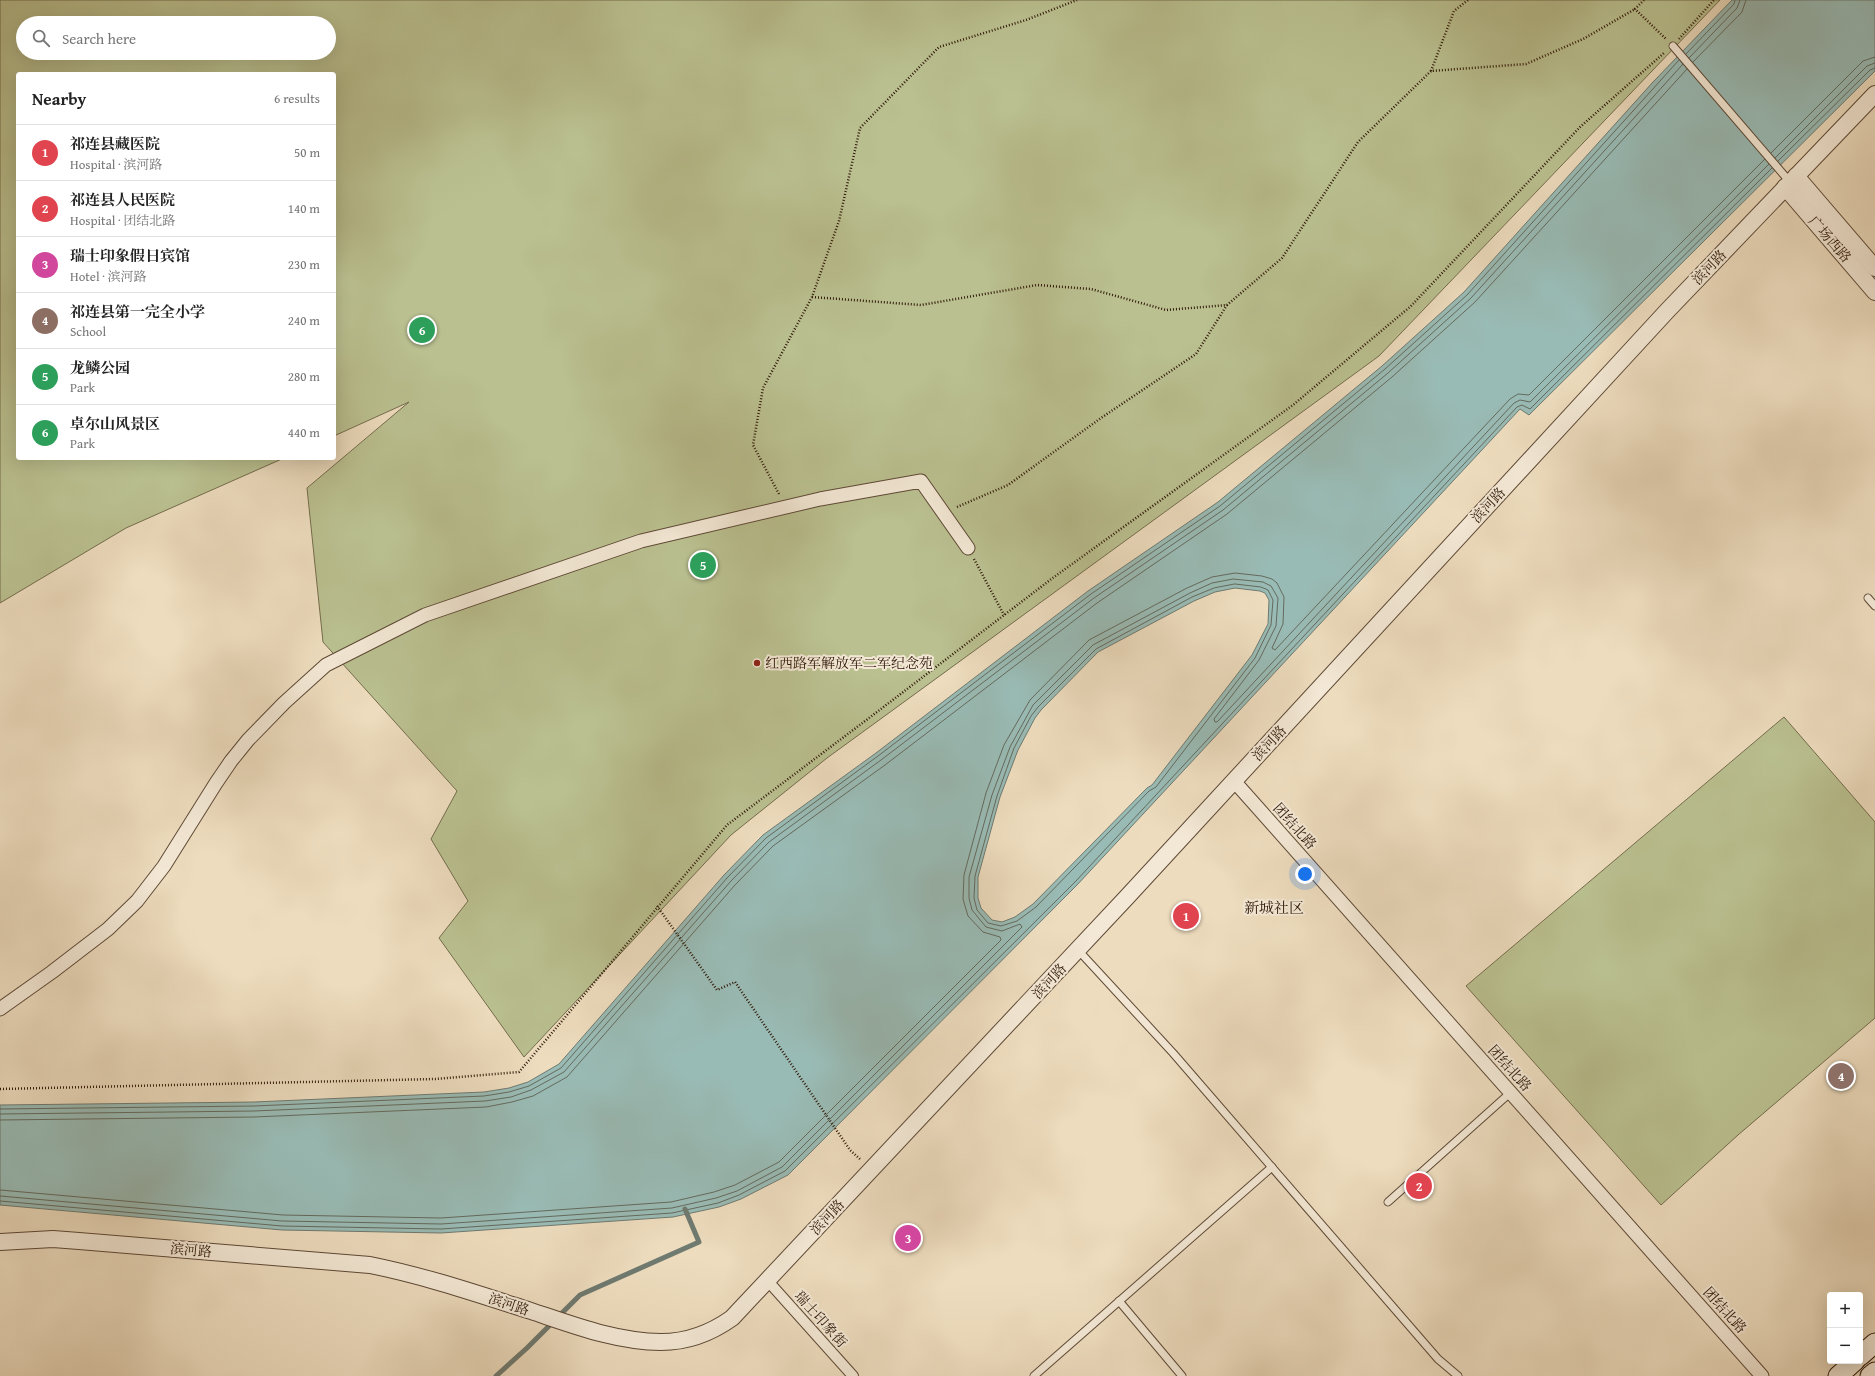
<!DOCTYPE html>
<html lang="en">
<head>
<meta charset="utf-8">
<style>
	body { margin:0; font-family:"Gentium Book Plus","Noto Serif SC",serif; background:#f2f2f2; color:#222 }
	.controls { position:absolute; right:12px; bottom:12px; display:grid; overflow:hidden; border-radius:4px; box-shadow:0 4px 16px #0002 }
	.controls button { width:36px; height:36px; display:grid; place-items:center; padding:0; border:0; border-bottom:1px solid #e0e0e0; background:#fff; color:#222; font:20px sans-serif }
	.you { position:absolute; left:1305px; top:874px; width:14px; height:14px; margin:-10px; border:3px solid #fff; border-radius:50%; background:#1a73e8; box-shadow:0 0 0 6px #1a73e833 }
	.badge { display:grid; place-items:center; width:26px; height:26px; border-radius:50%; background:#8f2418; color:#fff; font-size:13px; font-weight:700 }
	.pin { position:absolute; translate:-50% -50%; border:2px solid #fff; box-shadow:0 1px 4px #0006 }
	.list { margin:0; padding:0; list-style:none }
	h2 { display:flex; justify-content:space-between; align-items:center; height:52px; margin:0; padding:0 16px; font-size:17px }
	h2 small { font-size:13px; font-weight:400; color:#767676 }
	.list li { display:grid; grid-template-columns:26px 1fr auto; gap:12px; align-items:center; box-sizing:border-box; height:56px; padding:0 16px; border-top:1px solid #e0e0e0 }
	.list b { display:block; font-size:15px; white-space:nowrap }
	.list p { margin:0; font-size:13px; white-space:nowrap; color:#767676 }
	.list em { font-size:13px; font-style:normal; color:#767676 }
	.icon { flex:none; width:22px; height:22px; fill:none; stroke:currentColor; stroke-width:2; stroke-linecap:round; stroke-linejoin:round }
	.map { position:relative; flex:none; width:1875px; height:1376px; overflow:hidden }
	.search { position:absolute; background:#fff; box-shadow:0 4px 16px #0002; left:16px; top:16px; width:320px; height:44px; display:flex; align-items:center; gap:10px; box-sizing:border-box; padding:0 14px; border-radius:22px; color:#767676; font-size:15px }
	.panel { position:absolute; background:#fff; box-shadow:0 4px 16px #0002; left:16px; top:72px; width:320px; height:388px; border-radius:4px }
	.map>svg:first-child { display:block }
	.green { fill:#bac090; stroke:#746c4c; fill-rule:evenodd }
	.water { fill:#99bbb5; stroke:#6f7a70; fill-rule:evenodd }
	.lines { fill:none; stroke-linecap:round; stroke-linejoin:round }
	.shore { stroke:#646a5e; stroke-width:1 }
	.stream { stroke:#6f7a70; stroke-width:5 }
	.service-casing { stroke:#5e4936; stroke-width:9 }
	.pedestrian-casing { stroke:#5e4936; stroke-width:12 }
	.minor-casing { stroke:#5e4936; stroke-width:15 }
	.tertiary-casing { stroke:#5e4936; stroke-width:18 }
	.secondary-casing { stroke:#2f1808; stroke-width:21 }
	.path { stroke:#2f1808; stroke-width:2.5; stroke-dasharray:1 2; stroke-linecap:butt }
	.service { stroke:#f3e8d5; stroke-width:7 }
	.pedestrian { stroke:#f3e8d5; stroke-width:10 }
	.minor { stroke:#f3e8d5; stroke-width:13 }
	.tertiary { stroke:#f3e8d5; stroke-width:16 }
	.secondary { stroke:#f3e8d5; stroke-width:19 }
	.poi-dot { fill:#8f2418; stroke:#f3e8d5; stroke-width:1.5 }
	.labels { text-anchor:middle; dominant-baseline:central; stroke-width:4; stroke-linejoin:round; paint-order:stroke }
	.street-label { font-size:14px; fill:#2f1808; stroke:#f3e8d5 }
	.poi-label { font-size:14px; fill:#2f1808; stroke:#f3e8d5; text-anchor:start }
	.neighbourhood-label { font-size:15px; fill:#2f1808; stroke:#f3e8d5 }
</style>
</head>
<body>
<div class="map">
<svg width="1875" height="1376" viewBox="0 0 1875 1376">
	<rect width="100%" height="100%" fill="#eddcbe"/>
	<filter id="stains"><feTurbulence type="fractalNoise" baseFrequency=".005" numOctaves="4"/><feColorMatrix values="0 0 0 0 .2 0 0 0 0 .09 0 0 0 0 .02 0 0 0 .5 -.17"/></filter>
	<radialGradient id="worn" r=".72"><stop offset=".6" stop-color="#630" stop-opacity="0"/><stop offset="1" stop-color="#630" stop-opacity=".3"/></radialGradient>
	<!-- green -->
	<g class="green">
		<path d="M0,0h1720l-341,356 -552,402 -96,77 -207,222 -85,-119 29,-37 -37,-62 26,-48 -134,-149 -16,-154 102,-86 -75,34v-362h-316v384h266l-158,70 -126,75zM23,23h306v30h-306z"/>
		<polygon points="1784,717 1875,822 1875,1018 1738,1135 1661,1205 1466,986"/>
	</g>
	<!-- water -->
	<path class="water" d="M1732,0h143v71l-346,344 -9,-6 -443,476 -289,290 -47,24 -22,8 -46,10 -232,16 -159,-3 -282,-25v-100l254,-3 230,-10 25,-4 19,-6 31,-18 165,-189 39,-40 113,-82 212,-162 130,-89 164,-136 82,-74 189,-210zM1235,588l25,3 5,2 4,7 -1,24 -16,31 -100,130 -5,3 -114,116 -18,13 -13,5 -10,-2 -11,-12 -3,-10v-21l22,-80 18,-47 17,-32 6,-8 57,-58 96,-51 21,-9z"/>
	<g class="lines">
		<!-- shore -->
		<g class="shore">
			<polyline points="1686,54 1734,4 1735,0"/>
			<polyline points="1689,58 1737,8 1740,0"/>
			<polyline points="1693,62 1742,12 1746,0"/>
			<polyline points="1771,153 1863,61 1875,57"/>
			<polyline points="1775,158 1867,66 1875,63"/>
			<polyline points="1778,161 1870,70 1875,68"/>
			<polygon points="1235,584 1261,587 1268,590 1273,600 1271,625 1255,658 1156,787 1149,791 1036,907 1017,921 1001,926 988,923 977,910 974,898 975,876 997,796 1014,748 1031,716 1038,707 1096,649 1192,597 1214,588"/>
			<polyline points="0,1109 254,1106 484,1096 509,1092 529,1086 561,1068 727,878 766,838 878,756 1091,594 1220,506 1385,369 1467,295 1679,60"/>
			<polyline points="0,1114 254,1111 485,1101 511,1097 531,1090 564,1072 731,881 769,842 881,760 1094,598 1223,510 1388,373 1471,298 1683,64"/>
			<polyline points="0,1120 254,1117 486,1107 512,1102 533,1096 567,1077 735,885 773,846 885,765 1097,603 1227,514 1392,377 1475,302 1687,69"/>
			<polyline points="0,1190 283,1215 441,1218 671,1202 714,1192 735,1185 779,1162 1001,940 1000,937 983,932 968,916 963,899 964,875 986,793 1004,745 1030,700 1089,640 1187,588 1212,577 1235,573 1262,576 1272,579 1277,583 1284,597 1283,624 1272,648 1275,650 1510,399 1518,394 1529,395 1765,159"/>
			<polyline points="0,1196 282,1221 441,1224 672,1208 716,1198 737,1191 782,1167 1022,927 1020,924 1002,931 986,927 972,910 969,898 969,877 992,795 1010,747 1033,705 1093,645 1190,593 1212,583 1233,579 1263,582 1271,586 1278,598 1276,626 1259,660 1214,719 1215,722 1217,722 1514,403 1520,400 1530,402 1769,164"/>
			<polyline points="0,1201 282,1226 441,1229 672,1213 718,1203 739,1195 785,1171 1075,882 1517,407 1522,405 1530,409 1772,168"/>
		</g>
		<!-- stream -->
		<polyline class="stream" points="496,1376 527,1348 580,1295 699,1242 685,1209"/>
		<defs>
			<g id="service">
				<polyline points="1673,46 1790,182"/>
				<polyline points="1868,598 1875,606"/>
				<polyline points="1078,950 1173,1053 1438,1359 1458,1376"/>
				<polyline points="1388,1202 1510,1093"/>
				<polyline points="1119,1301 1182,1376"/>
				<polyline points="1034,1376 1272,1167"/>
			</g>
			<polyline id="pedestrian" points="767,1280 853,1376"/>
			<g id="minor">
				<polyline points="1234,781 1762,1376"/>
				<polyline points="0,1009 52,972 108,929 137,901 164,866 216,783 231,761 248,740 284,703 326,665 425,615 641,541 820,499 921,481 968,548"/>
			</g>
			<g id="tertiary">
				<polyline points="1796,176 1875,268"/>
				<polyline points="1785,187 1875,292"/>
				<path d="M0,1242l53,-3 26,2 291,24c55,11 108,29 161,46 42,14 86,31 130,31 25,0 50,-9 71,-24l395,-421 540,-586 208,-217"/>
			</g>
			<g id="secondary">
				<polyline points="1860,1356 1875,1343"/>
				<polyline points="1838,1376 1855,1361"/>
				<polyline points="1870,1376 1875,1372"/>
			</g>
		</defs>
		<!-- service casing -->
		<use href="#service" class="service-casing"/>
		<!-- pedestrian casing -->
		<use href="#pedestrian" class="pedestrian-casing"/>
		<!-- minor casing -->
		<use href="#minor" class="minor-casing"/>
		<!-- tertiary casing -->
		<use href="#tertiary" class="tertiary-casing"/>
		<!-- secondary casing -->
		<use href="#secondary" class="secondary-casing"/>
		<!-- path -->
		<g class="path">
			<polyline points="1644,0 1635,9 1666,39"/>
			<polyline points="1679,39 1714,0"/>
			<polyline points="1431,71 1454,11 1468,0"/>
			<polyline points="812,297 921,305 1037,285 1091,289 1166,310 1227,305 1282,258 1358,142 1431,71 1526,64 1583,39 1635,9"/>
			<polyline points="779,494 753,445 763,388 812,297 839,221 860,128 939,47 1026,20 1077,0"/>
			<polyline points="957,507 1008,485 1101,418 1196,354 1227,305"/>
			<polyline points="974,559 1004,615"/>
			<polyline points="657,906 717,990 735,982 850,1150 860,1159"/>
			<polyline points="0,1089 435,1079 519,1072 727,825 873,715 1054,577 1293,405 1411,306 1580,127 1664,53"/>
		</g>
		<!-- service -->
		<use href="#service" class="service"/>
		<!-- pedestrian -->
		<use href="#pedestrian" class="pedestrian"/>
		<!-- minor -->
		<use href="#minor" class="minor"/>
		<!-- tertiary -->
		<use href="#tertiary" class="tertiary"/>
		<!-- secondary -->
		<use href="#secondary" class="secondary"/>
	</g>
	<!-- markers -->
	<circle class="poi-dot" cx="757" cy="663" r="4"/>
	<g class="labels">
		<!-- street labels -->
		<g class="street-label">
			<text transform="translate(1830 239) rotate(49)">广场西路</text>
			<text transform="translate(1709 267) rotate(-46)">滨河路</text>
			<text transform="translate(1488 505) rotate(-47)">滨河路</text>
			<text transform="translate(1269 743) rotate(-47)">滨河路</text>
			<text transform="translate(1295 826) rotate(48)">团结北路</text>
			<text transform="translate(1049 981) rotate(-47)">滨河路</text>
			<text transform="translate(1510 1068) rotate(48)">团结北路</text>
			<text transform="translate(827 1217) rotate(-47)">滨河路</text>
			<text transform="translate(191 1250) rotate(5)">滨河路</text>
			<text transform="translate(509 1304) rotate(18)">滨河路</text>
			<text transform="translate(1725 1310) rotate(48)">团结北路</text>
			<text transform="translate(821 1319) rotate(48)">瑞士印象街</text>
		</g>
		<!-- poi labels -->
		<g class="poi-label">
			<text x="765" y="663">红西路军解放军二军纪念苑</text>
		</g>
		<!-- neighbourhood labels -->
		<g class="neighbourhood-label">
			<text x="1274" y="907">新城社区</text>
		</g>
	</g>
	<rect width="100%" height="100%" filter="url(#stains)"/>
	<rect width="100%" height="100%" fill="url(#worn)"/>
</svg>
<div class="controls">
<button>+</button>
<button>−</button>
</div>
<div class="you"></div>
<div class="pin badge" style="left:1186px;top:916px;background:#e0444e">1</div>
<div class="pin badge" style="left:1419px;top:1186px;background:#e0444e">2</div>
<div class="pin badge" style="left:908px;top:1238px;background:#d1479c">3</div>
<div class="pin badge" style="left:1841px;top:1076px;background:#8d6e63">4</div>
<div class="pin badge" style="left:703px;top:565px;background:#2e9e5b">5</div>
<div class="pin badge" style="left:422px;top:330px;background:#2e9e5b">6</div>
<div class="search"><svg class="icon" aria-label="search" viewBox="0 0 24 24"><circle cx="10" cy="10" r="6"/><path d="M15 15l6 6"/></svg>Search here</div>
<section class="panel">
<h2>Nearby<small>6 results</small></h2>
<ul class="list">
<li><span class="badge" style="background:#e0444e">1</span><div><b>祁连县藏医院</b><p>Hospital · 滨河路</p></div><em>50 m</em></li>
<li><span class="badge" style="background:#e0444e">2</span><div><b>祁连县人民医院</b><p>Hospital · 团结北路</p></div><em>140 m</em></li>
<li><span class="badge" style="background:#d1479c">3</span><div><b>瑞士印象假日宾馆</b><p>Hotel · 滨河路</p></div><em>230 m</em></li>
<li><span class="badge" style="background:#8d6e63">4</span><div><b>祁连县第一完全小学</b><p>School</p></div><em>240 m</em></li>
<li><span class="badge" style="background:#2e9e5b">5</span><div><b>龙鳞公园</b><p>Park</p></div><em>280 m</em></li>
<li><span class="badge" style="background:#2e9e5b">6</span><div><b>卓尔山风景区</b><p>Park</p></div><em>440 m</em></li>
</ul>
</section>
</div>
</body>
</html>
